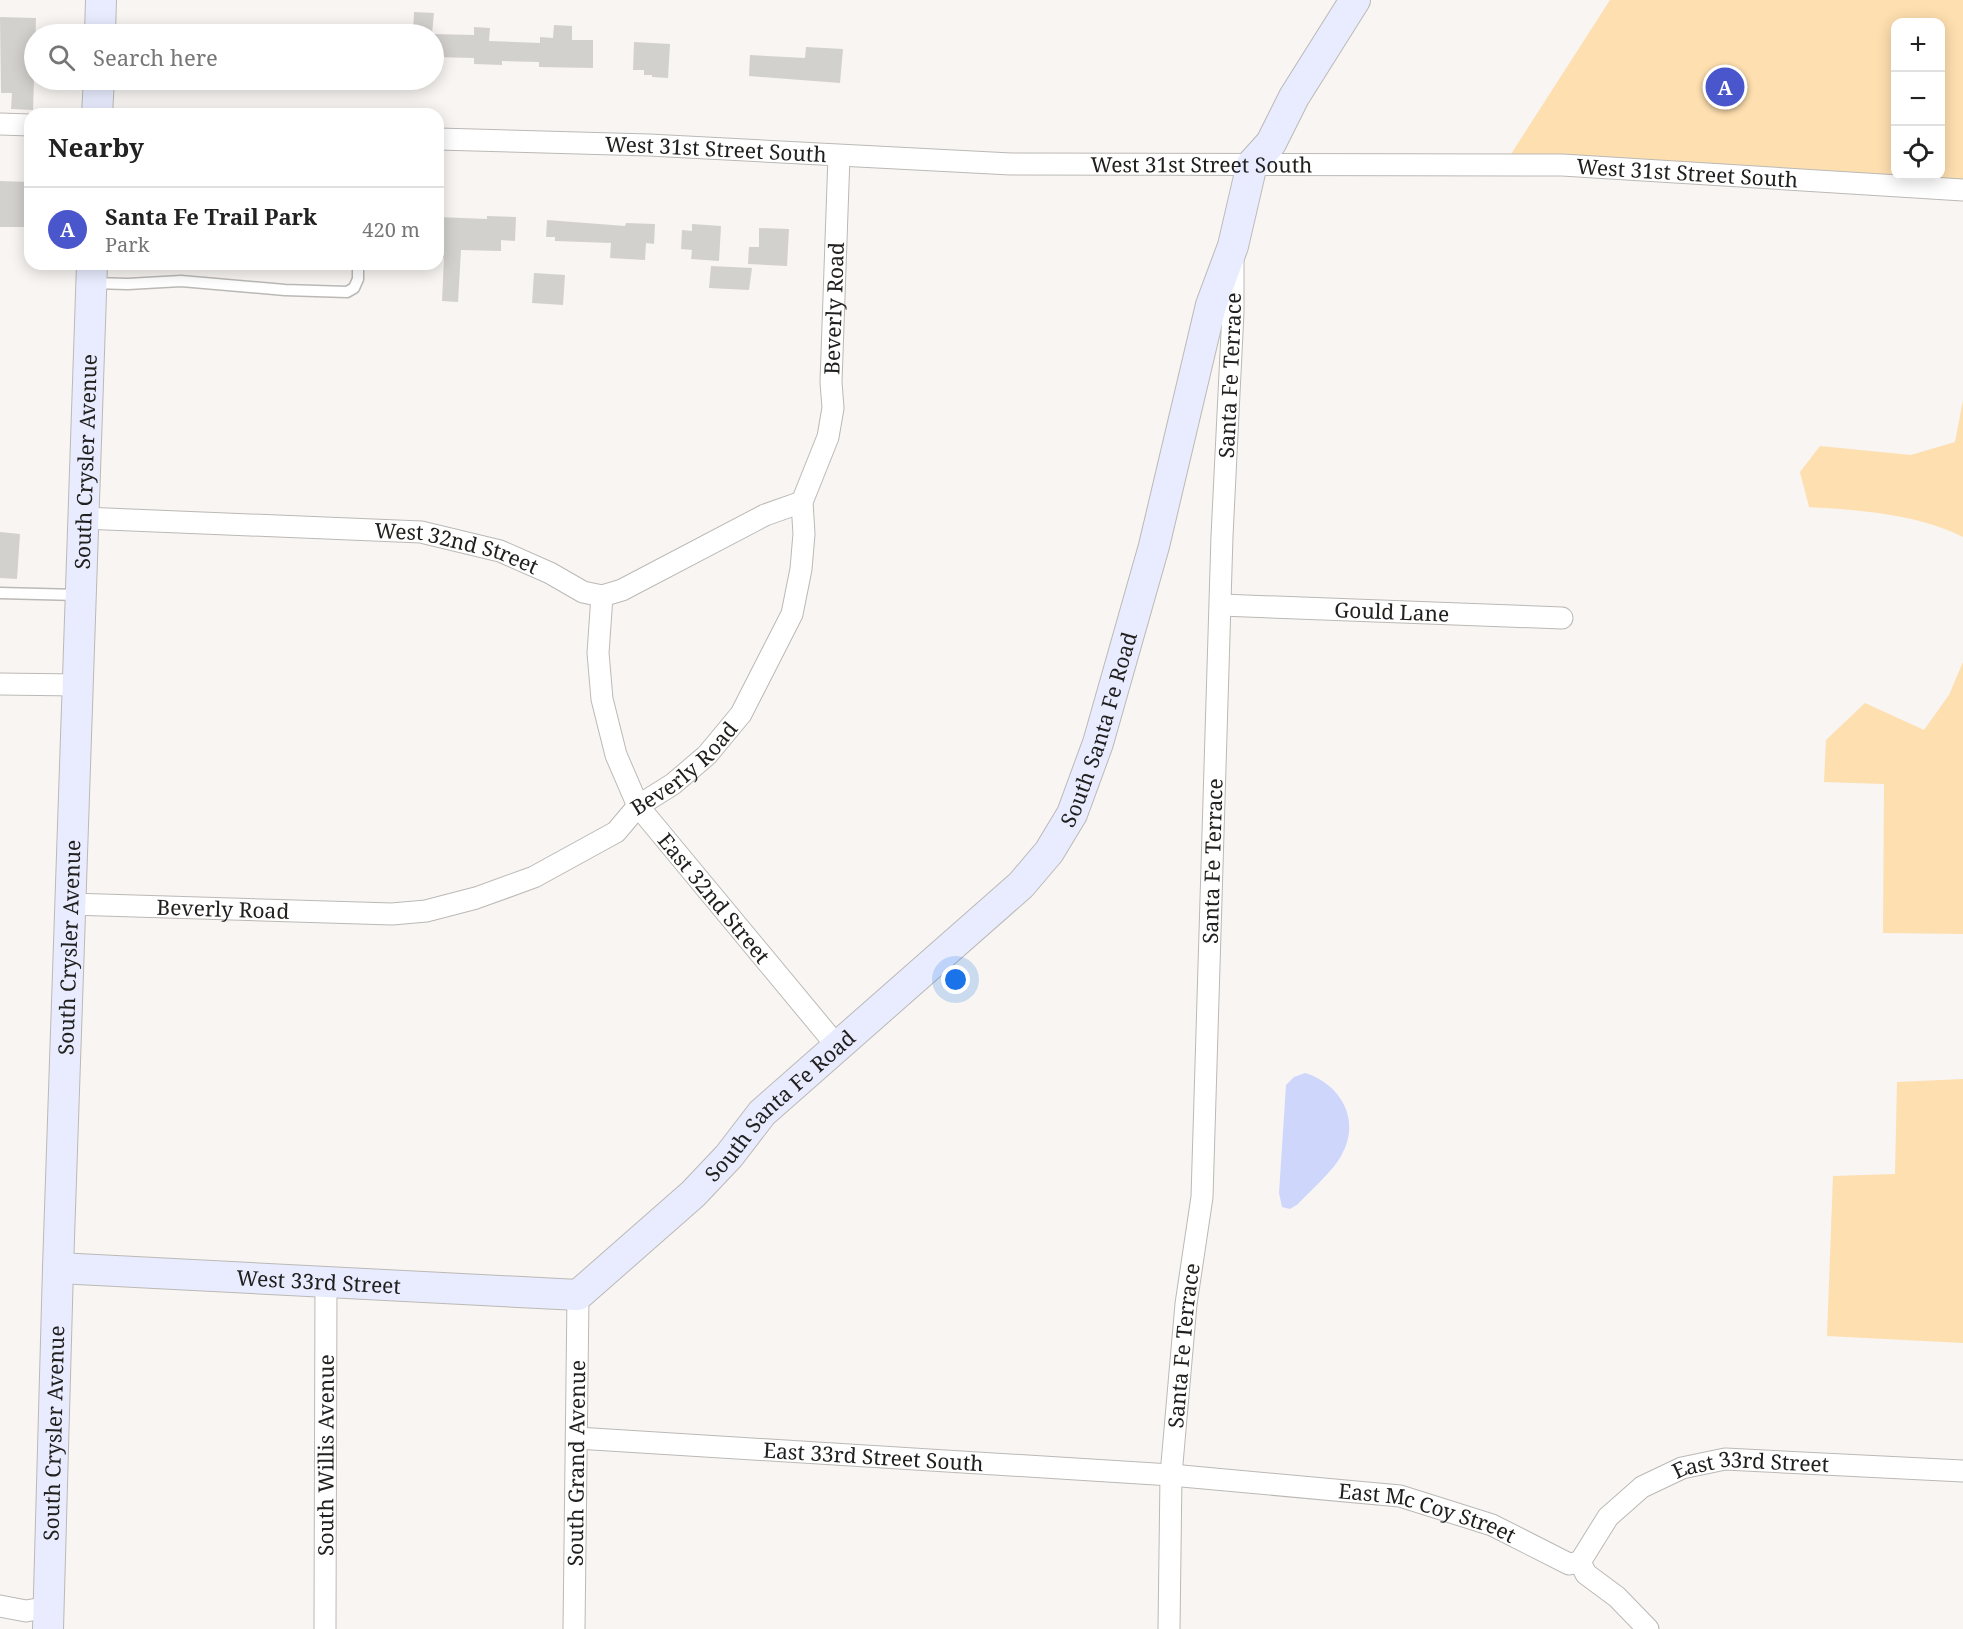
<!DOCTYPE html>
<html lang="en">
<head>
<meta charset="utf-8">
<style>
	body { margin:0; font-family:"Noto Serif",serif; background:#f6f6f6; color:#222 }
	.controls { position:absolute; right:18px; top:18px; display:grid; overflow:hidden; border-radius:12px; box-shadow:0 3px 15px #0003 }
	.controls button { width:54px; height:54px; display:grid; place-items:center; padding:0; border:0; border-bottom:2px solid #e0e0e0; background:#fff; color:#222; font:30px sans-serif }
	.you { position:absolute; left:956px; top:980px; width:21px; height:21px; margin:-15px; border:4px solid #fff; border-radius:50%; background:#1a73e8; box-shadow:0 0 0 9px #1a73e833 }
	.badge { display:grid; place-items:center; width:39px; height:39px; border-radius:50%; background:#4a56cb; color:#fff; font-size:20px; font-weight:700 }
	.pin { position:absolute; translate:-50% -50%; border:3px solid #fff; box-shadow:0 2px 6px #0006 }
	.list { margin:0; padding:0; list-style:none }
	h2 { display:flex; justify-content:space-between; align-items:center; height:78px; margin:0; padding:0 24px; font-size:26px }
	h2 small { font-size:20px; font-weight:400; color:#767676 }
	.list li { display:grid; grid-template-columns:39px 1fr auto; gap:18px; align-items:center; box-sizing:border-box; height:84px; padding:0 24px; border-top:2px solid #e0e0e0 }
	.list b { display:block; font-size:22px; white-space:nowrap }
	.list p { margin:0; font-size:20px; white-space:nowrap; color:#767676 }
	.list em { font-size:20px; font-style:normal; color:#767676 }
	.icon { flex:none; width:33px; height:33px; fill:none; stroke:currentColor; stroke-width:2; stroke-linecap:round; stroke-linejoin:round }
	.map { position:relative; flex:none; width:1963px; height:1629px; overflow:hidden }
	.search { position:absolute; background:#fff; box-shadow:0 3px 15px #0003; left:24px; top:24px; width:420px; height:66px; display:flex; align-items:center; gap:15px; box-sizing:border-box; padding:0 21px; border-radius:33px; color:#767676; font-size:22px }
	.panel { position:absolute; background:#fff; box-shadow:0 3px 15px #0003; left:24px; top:108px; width:420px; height:162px; border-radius:18px }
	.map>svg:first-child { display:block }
	.green { fill:#fedfaf; fill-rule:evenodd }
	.water { fill:#ced7fb }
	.building { fill:#d3d1ce }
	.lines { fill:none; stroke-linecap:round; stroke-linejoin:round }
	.lane-casing { stroke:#bbb9b6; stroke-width:13 }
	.street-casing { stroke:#bbb9b6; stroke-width:23 }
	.secondary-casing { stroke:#bbb9b6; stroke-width:32 }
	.lane { stroke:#fff; stroke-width:10 }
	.street { stroke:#fff; stroke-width:21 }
	.secondary { stroke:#e8ecfe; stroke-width:30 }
	.labels { text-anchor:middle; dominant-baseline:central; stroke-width:4.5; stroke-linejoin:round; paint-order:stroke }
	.street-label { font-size:21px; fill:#21201f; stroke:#f8f5f2 }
</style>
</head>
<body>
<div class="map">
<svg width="1963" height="1629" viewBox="0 0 1963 1629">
	<rect width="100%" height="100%" fill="#f8f5f2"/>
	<!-- green -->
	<g class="green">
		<path d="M1610,0h353v190l-459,-25zM1896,22h44v154h-44z"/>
		<path d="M1963,400v137c-45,-23 -104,-27 -154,-30l-9,-35 20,-26 91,9 44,-13z"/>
		<polygon points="1963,662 1963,934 1883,933 1884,784 1824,782 1826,740 1865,703 1924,730 1949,695"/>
		<polygon points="1963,1079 1963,1343 1827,1336 1833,1176 1895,1174 1897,1082"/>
	</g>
	<!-- water -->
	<path class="water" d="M1305,1073c36,11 57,48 36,83 -8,15 -31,35 -43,48l-8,5 -8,-2 -3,-14 7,-108 8,-8z"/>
	<!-- building -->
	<g class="building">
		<polygon points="414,12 434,13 432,34 413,34"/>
		<polygon points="0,17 36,18 33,110 11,109 12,93 1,93"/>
		<polygon points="554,25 572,26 572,40 593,40 593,68 539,67 539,62 502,61 502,65 474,64 474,58 434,57 434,34 474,35 474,27 490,28 489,41 540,43 540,37 553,38"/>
		<polygon points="634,42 670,44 668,78 652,77 652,75 644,75 644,70 633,70"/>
		<polygon points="806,47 843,49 840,83 749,76 750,55 805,58"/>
		<polygon points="0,181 30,182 30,227 0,227"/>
		<polygon points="487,216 516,217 515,241 501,240 501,251 461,250 458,302 442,301 444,258 438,261 438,217 487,219"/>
		<polygon points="547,220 625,226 626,223 655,224 654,244 646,243 645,260 610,258 611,243 555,241 555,237 546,237"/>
		<polygon points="692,224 721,226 719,261 691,259 692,250 681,249 682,230 692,231"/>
		<polygon points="759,228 789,229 787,266 748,264 749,247 759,247"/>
		<polygon points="711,266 752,268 749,290 709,288"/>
		<polygon points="534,273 565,275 563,305 532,303"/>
		<polygon points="0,532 20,534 17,579 0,578"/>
	</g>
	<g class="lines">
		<defs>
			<g id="lane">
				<polyline points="92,283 128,284 181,281 285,290 347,292 354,288 358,279 358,264"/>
				<polyline points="0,593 78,595"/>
			</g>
			<g id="street">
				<polyline points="0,124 30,125"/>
				<path id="s1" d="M438,139l211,6 362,19 551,1 401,25"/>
				<path id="s2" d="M83,518l338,14 79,19 50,22 33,19 19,4 20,-6 143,-75 37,-13"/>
				<path id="s3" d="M602,596l-4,57 4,46 14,56 22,51 199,240"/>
				<path id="s4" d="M1221,605l341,13"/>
				<polyline points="0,684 77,685"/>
				<path id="s5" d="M70,904l322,10 34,-3 50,-13 58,-21 82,-45 22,-26 35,-22 34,-29 34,-41 51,-100 9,-45 3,-35 -2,-32 26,-65 5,-29 -2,-26 8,-226"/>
				<path id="s6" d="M577,1438l594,37 229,21 92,29 77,39 11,-2"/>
				<path id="s7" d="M1580,1562l28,-45 34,-30 40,-19 43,-9 238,12"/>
				<polyline points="1580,1562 1586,1574 1617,1597 1648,1629"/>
				<polyline points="0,1606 26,1611 49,1607"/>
				<path id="s8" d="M325,1629l1,-347"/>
				<path id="s9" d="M574,1629l4,-334"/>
				<path id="s10" d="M1169,1629l2,-154 15,-171 16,-107 20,-661 11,-224v-51"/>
			</g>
			<g id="secondary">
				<polyline points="100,34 101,0"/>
				<polyline points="97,114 99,80"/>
				<path id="s11" d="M58,1268l520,27 115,-101 36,-38 33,-43 259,-228 28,-33 23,-38 26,-71 56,-197 57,-241 22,-59 19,-82 19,-21 23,-46 61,-97"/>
				<path id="s12" d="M48,1629l10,-361 34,-1004"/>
			</g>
		</defs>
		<!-- lane casing -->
		<use href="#lane" class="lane-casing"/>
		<!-- street casing -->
		<use href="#street" class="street-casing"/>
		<!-- secondary casing -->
		<use href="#secondary" class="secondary-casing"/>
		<!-- lane -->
		<use href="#lane" class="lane"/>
		<!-- street -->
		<use href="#street" class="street"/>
		<!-- secondary -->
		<use href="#secondary" class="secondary"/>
	</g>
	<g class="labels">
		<!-- street labels -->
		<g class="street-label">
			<text stroke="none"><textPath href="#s1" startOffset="278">West 31st Street South</textPath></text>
			<text stroke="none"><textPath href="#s1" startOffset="764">West 31st Street South</textPath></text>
			<text stroke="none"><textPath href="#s1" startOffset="1250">West 31st Street South</textPath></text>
			<text stroke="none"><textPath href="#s5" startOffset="1161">Beverly Road</textPath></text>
			<text stroke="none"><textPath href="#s10" startOffset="1256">Santa Fe Terrace</textPath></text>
			<text stroke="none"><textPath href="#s12" startOffset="1168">South Crysler Avenue</textPath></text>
			<text stroke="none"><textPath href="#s2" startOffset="376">West 32nd Street</textPath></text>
			<text stroke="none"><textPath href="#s4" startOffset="171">Gould Lane</textPath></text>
			<text stroke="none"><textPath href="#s11" startOffset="1302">South Santa Fe Road</textPath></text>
			<text stroke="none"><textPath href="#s5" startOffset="657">Beverly Road</textPath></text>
			<text stroke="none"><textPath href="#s10" startOffset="770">Santa Fe Terrace</textPath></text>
			<text stroke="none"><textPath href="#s3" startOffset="336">East 32nd Street</textPath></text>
			<text stroke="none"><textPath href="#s5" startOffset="153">Beverly Road</textPath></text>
			<text stroke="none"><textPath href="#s12" startOffset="682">South Crysler Avenue</textPath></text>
			<text stroke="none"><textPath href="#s11" startOffset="798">South Santa Fe Road</textPath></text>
			<text stroke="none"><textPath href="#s11" startOffset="261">West 33rd Street</textPath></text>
			<text stroke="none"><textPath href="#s10" startOffset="284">Santa Fe Terrace</textPath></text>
			<text stroke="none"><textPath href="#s12" startOffset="196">South Crysler Avenue</textPath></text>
			<text stroke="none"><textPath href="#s8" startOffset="174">South Willis Avenue</textPath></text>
			<text stroke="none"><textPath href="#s6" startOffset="297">East 33rd Street South</textPath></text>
			<text stroke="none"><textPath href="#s9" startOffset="166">South Grand Avenue</textPath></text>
			<text stroke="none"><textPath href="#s7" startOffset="212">East 33rd Street</textPath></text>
			<text stroke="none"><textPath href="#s6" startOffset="855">East Mc Coy Street</textPath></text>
		</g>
	</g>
</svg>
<div class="controls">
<button>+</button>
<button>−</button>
<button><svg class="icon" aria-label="locate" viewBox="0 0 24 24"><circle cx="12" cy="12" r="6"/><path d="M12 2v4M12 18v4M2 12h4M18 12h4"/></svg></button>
</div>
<div class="you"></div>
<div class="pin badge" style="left:1725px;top:87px">A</div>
<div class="search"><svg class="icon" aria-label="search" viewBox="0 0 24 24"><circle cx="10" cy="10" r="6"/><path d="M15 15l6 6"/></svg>Search here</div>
<section class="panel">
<h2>Nearby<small></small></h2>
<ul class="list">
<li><span class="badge">A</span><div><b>Santa Fe Trail Park</b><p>Park</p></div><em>420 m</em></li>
</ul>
</section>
</div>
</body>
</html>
